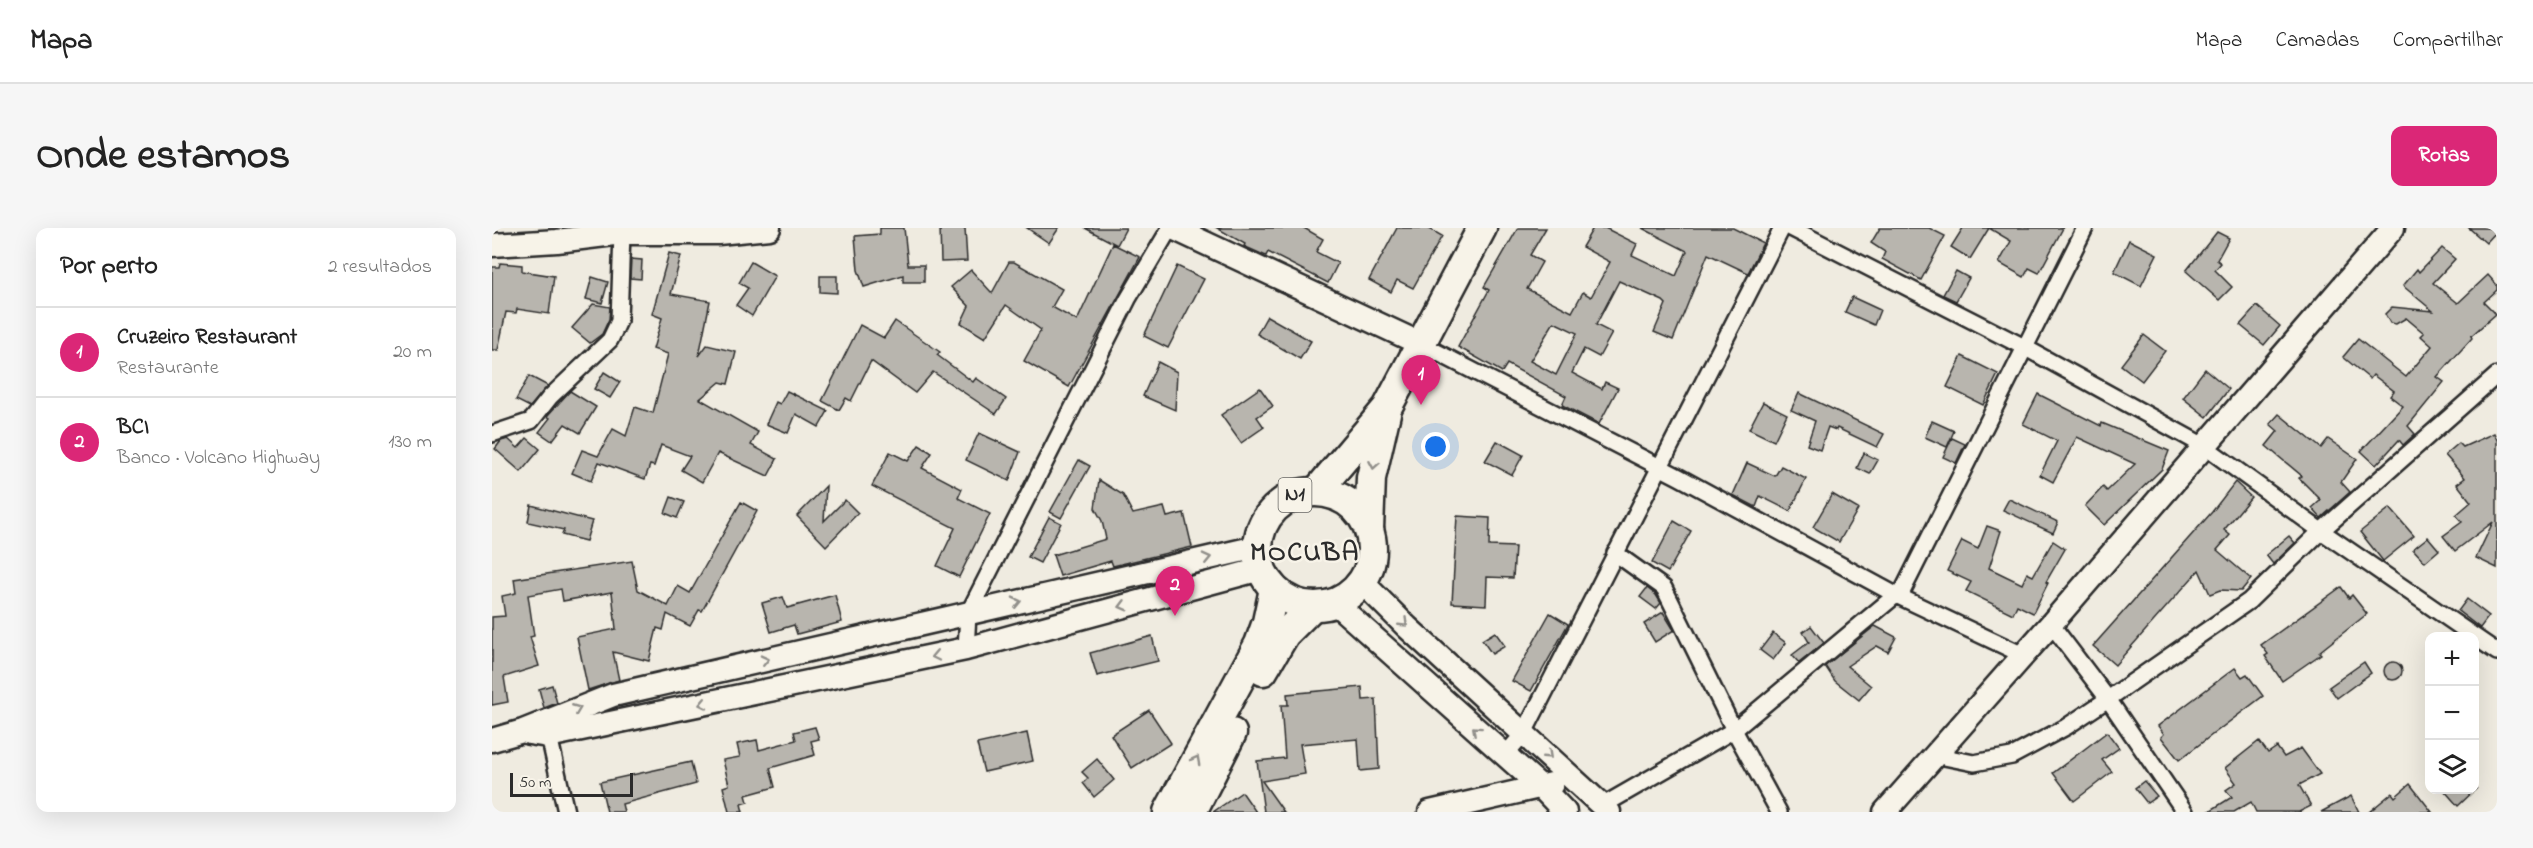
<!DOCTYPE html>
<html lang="pt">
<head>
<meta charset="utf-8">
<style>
	body { margin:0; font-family:"Indie Flower",sans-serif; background:#f6f6f6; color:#222 }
	.controls { position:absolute; right:18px; bottom:18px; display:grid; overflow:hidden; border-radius:12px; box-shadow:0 6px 24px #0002 }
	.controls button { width:54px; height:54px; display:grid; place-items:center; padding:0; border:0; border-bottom:2px solid #e0e0e0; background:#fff; color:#222; font:30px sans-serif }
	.scale { position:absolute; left:18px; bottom:15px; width:123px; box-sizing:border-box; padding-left:6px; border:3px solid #2b2b2b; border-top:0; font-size:16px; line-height:21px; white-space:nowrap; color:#2b2b2b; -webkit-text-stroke:4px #f7f3e8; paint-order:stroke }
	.you { position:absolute; left:944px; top:219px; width:21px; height:21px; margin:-15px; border:4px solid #fff; border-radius:50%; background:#1a73e8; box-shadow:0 0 0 9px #1a73e833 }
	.badge { display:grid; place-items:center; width:39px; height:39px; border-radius:50%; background:#db2777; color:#fff; font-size:20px; font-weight:700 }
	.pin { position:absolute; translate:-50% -50px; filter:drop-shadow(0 2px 3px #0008) }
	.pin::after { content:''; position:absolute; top:32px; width:21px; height:18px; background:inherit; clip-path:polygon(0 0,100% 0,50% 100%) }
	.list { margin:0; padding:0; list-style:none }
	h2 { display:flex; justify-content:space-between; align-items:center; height:78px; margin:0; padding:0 24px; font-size:26px }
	h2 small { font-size:20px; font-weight:400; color:#767676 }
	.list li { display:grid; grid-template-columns:39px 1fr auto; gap:18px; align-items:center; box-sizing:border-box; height:90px; padding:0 24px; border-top:2px solid #e0e0e0 }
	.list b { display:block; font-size:22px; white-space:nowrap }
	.list p { margin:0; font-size:20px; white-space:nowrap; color:#767676 }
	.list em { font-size:20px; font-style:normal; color:#767676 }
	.icon { flex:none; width:33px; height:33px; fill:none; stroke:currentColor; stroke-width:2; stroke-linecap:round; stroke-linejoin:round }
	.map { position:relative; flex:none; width:2005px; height:584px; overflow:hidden; border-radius:12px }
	header { display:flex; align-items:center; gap:36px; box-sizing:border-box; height:84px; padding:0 30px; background:#fff; border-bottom:2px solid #e0e0e0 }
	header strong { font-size:28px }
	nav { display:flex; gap:33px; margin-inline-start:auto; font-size:21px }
	.intro { display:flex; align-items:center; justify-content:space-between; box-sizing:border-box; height:144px; padding:0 36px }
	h1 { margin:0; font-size:42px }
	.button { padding:15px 27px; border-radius:12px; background:#db2777; color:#fff; font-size:21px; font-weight:700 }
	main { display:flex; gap:36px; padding:0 36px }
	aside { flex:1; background:#fff; border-radius:12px; box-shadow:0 6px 24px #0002 }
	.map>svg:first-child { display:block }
	.building { fill:#b8b5ae; stroke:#2b2b2b; stroke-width:1.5; fill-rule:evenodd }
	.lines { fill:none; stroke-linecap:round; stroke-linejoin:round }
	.street-casing { stroke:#2b2b2b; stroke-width:20 }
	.secondary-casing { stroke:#2b2b2b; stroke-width:27 }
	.highway-casing { stroke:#2b2b2b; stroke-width:33 }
	.street { stroke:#f7f3e8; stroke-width:15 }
	.secondary { stroke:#f7f3e8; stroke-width:22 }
	.highway { stroke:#f7f3e8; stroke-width:28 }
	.oneway { stroke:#918f8a }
	.labels { text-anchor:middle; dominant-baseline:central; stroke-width:5; stroke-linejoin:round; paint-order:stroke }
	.shield { fill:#f7f3e8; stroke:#686764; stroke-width:1.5 }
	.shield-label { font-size:20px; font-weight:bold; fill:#2b2b2b }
	.district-label { font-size:27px; font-weight:bold; letter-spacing:1.5px; fill:#2b2b2b; stroke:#f7f3e8 }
</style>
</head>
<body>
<header>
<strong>Mapa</strong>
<nav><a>Mapa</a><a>Camadas</a><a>Compartilhar</a></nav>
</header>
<div class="intro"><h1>Onde estamos</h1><a class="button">Rotas</a></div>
<main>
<aside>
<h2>Por perto<small>2 resultados</small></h2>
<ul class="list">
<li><span class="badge">1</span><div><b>Cruzeiro Restaurant</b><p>Restaurante</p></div><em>20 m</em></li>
<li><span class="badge">2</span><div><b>BCI</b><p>Banco · Volcano Highway</p></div><em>130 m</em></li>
</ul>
</aside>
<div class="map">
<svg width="2005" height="584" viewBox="0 0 2005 584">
	<rect width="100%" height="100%" fill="#efebe0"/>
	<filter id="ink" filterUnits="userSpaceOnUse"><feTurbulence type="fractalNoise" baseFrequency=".0167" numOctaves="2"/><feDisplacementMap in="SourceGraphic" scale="12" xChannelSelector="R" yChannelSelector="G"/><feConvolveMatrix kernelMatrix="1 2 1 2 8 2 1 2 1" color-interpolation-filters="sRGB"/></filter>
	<g filter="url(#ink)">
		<!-- building -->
		<g class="building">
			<polygon points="388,0 412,0 416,37 432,37 432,54 411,54 411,47 372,59 366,42 363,8 388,6"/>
			<polygon points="448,0 473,0 475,33 449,34"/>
			<polygon points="535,0 567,0 557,15"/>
			<polygon points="593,0 634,0 625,17"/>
			<polygon points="725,0 812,0 831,11 824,24 846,35 836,55 776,24 774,28 756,20 752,18 753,16"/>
			<polygon points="905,0 936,0 950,8 921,60 905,52 899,64 877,52"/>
			<path d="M1026,0h28l-16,27 12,7 -15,27 45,23 11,-20 8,5 19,-35 -28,-15 11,-19h12l32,16 -5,11 44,21 11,-25 -45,-23h91l30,15 -15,30 -40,-19 -35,86 -19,-8 12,-28 -3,-3 -44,-20 -23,44 16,8 -13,24 -15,-8 -12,24 30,16 3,-7 13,6 -19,36 -37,-19 4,-9 -59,-32 -5,8 -44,-25 31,-57 -5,-3zM1062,94l23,11 -21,42 -26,-14z"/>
			<polygon points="1388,0 1437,0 1453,8 1429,52 1390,31 1393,24 1379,15"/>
			<polygon points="1471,0 1571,0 1547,45 1537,40 1532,49 1507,35 1519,13 1497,0 1478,31 1459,19"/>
			<polygon points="1977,0 2005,0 2005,3 1994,15"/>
			<polygon points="1725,4 1737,10 1725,32 1729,35 1723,42 1740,59 1727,72 1694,43"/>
			<polygon points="1637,12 1665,26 1649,58 1622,44"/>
			<polygon points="621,16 648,29 577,159 532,133 549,102 514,77 493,110 469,95 477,78 459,59 479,42 500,65 517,34 522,34 570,61 560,79 585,93"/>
			<polygon points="1950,20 1963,31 1941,55 1966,75 1996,47 2005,57 2005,62 1992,74 2004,86 1979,108 1980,110 1945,149 1952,154 1916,198 1923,206 1911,217 1907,212 1884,237 1869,223 1911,178 1898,168 1902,163 1881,147 1878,151 1851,129 1866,111 1914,149 1940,118 1929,108 1932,105 1914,90 1904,96 1898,95 1893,86 1900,79 1941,83 1911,58 1925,41 1927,44"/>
			<polygon points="177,25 189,28 179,66 218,73 207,128 215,117 244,124 236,156 228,154 208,171 266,204 259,217 285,231 276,248 226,225 210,254 189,242 198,228 169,217 162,238 158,237 153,251 107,234 99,253 80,245 90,222 106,228 121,201 134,208 143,179 161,185 176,126 161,121 170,90 160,86"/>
			<polygon points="139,31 150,32 149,51 138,50"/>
			<polygon points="259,34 283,48 260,88 244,77 256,60 247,55"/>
			<polygon points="8,35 30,37 30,43 62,48 57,86 25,81 24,85 14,84 6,122 0,122 0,39 7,39"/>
			<polygon points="685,38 712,51 676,120 652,108"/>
			<polygon points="1464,43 1477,50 1464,73 1451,67"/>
			<polygon points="328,48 345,48 345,65 328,64"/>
			<polygon points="100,49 116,54 110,75 94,71"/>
			<polygon points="1360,69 1388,82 1382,97 1353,84"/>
			<polygon points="101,76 118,79 117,91 110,106 98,115 80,100"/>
			<polygon points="1765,78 1788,98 1772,117 1748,97"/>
			<polygon points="775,88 819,113 808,131 765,106"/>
			<polygon points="403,93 448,124 445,127 481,154 484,150 514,171 504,186 441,144 423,165 379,133 359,173 354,170 347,182 330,173 368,97 392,110"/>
			<polygon points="1652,107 1673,123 1650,153 1629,137"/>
			<polygon points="1470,128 1506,146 1491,177 1455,159"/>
			<polygon points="666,134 685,144 683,182 651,168"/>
			<polygon points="1713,141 1737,161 1715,189 1691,170"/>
			<polygon points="112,144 128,154 118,170 102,161"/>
			<polygon points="37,148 56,158 38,179 24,172"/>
			<polygon points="768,160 781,178 765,189 772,199 749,215 729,187"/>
			<polygon points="78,163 104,179 88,205 73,196 60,213 47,204 58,190 55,188"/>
			<polygon points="295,163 336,183 327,199 304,186 296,205 274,196 284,174 288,176"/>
			<polygon points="1307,165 1392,206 1385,219 1345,200 1344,202 1336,199 1328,222 1315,217 1323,193 1299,182"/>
			<polygon points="1546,166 1609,198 1610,195 1677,223 1670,241 1612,297 1593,278 1611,259 1615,263 1643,236 1585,209 1561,254 1548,247 1565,213 1531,196"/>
			<polygon points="1271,174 1295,186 1282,213 1257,201"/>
			<polygon points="1787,186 1829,220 1836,211 1865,231 1849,254 1858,264 1829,290 1820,280 1829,272 1807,250 1810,248 1774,218 1786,203 1778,196"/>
			<polygon points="1440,193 1462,203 1455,219 1433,209"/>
			<polygon points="487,205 528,224 517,253 474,232"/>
			<polygon points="2002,205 2005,212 2005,340 1984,330 2001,294 1963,323 1951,308 1970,294 1964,287 1979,274 1965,256 1973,250 1953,227 1967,215 1971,219"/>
			<polygon points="35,210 48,221 29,244 3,221 9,213 16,211 26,220"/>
			<polygon points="1460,210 1473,216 1464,235 1451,229"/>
			<polygon points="1005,213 1031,227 1020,247 993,233"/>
			<polygon points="427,217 440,225 430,240 470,261 466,270 498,286 467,349 445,338 463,300 380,258 398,224 416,233"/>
			<polygon points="1372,225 1386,232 1378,246 1365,240"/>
			<polygon points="587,232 598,238 569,290 558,284"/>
			<polygon points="1255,235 1283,248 1289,238 1314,251 1298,283 1268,268 1264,279 1241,267"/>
			<polygon points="607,252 631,267 641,286 672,279 675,289 692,285 700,319 621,338 619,333 568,348 561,327 614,311 610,293 603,280"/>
			<polygon points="1743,254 1759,269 1732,302 1738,307 1725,322 1759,351 1749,363 1728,362 1718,366 1707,342 1623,437 1601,418 1720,284"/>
			<polygon points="334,258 332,293 353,272 366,285 334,318 305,288"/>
			<polygon points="1340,266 1366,281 1347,314 1321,299"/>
			<polygon points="179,269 192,274 185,290 173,285"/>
			<polygon points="1517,271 1566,294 1561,305 1511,282"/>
			<polygon points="249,274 265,283 210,383 207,382 198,398 175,386 171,402 165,400 157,433 121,424 127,452 96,462 85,409 124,401 120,364 71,373 69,361 36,367 42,408 38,409 47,438 12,449 16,474 0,477 0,389 13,388 10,368 24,365 22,351 140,333 146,362 176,378 186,358 198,365"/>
			<polygon points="39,277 100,293 94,313 70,307 72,302 36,294"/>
			<polygon points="1898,280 1922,308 1891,333 1868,304"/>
			<polygon points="965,288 998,290 997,318 1023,319 1021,350 995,349 994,377 960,375"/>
			<polygon points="557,289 569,295 548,335 536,329"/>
			<polygon points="1182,293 1199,303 1176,344 1160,335"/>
			<polygon points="1495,298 1509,303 1497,340 1530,356 1535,345 1541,348 1561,313 1573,321 1554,354 1556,355 1541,385 1525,377 1521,386 1474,363 1479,354 1455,343 1470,313 1486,321"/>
			<polygon points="1797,308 1803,315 1781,336 1774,327"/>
			<polygon points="1936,309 1947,322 1933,334 1921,321"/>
			<polygon points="1849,359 1857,370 1860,367 1875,386 1827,424 1829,426 1790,453 1773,428 1776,426 1769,417"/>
			<polygon points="1155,360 1164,367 1169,375 1164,381 1148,369"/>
			<polygon points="343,367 350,394 305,406 302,397 279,404 270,375 291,369 295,380"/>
			<polygon points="1975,371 1997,388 1988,400 1966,383"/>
			<polygon points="1171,384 1182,402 1163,414 1152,396"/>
			<polygon points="1058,385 1076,396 1039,463 1020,453"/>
			<polygon points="1319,398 1332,415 1307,435 1300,427 1317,414 1311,404"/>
			<polygon points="1383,398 1404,409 1396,424 1385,418 1355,438 1379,458 1367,472 1343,453 1333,438"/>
			<polygon points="1003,404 1013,418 1000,426 990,412"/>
			<polygon points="1281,405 1294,415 1281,432 1268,422"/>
			<polygon points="660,408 666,433 605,448 598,425"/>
			<polygon points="1872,434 1879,445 1845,470 1837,459"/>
			<circle cx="1901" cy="443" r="9"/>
			<polygon points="1743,440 1750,449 1755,446 1771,468 1687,532 1669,509 1672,506 1666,498"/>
			<polygon points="60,457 65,475 52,480 47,461"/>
			<polygon points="870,459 871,472 884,471 887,541 868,543 866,511 808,516 813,546 770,553 792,584 772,584 765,533 793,530 789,477 796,477 795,466"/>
			<polygon points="657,482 679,515 640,540 619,507"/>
			<polygon points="323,499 327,511 319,513 323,527 278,540 283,559 254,567 256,574 249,576 251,584 237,584 231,559 237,557 231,532 248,529 245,516 265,512 267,522 304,512 302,504"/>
			<polygon points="1615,504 1627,520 1610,532 1620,544 1582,573 1561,545"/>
			<polygon points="535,505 541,533 492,544 485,516"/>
			<polygon points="1767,513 1776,525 1785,519 1792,529 1809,520 1828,546 1807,557 1819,578 1807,584 1764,584 1759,574 1742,584 1716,584 1740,569 1734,562 1744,555 1733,540"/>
			<polygon points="605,531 622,552 602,569 591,555 596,550 590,544"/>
			<polygon points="199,534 204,556 130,576 132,584 115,584 108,554"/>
			<polygon points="1652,553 1665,568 1655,575 1643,560"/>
			<polygon points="1918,556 1940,584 1877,584 1900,565 1903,569"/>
			<polygon points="1951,561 1984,561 1966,578"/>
			<polygon points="750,564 764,584 721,584"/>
			<polygon points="1859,568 1867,584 1829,584"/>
		</g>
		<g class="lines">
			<defs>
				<g id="street">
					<polyline points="1299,0 1532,119 1712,218 1829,303 2005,424"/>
					<polyline points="929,116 1187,249 1404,367 1531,427"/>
					<polyline points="0,206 39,193 58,169 118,112 127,93 130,5"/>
					<polyline points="1123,325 1172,360 1242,502 1287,584"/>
					<polyline points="1408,368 1593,0"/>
					<polyline points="1559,396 1616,471 1693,584"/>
					<polyline points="474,421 476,386 636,71 678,0"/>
					<polyline points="55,499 74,584"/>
					<polyline points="1013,527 1032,505 1290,0"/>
					<polyline points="1442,527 1482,535 1520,528 1574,499 1616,471 1757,373 1829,303 2005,147"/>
					<polyline points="1110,578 1242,502 1404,367"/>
				</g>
				<g id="secondary">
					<polyline points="681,0 929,116"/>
					<polyline points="0,17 65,13 130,5 226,5 277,0"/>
					<polyline points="870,354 915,399 1117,584"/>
					<polyline points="843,375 1049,559 1073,584"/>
					<polyline points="37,505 56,508 474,421 769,341"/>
					<polyline points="0,512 31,503 121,467 765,319"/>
					<polyline points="938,584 1060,556"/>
					<polyline points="1393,584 1559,396 1901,0"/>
				</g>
				<g id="highway">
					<polyline points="825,263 895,180 990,0"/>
					<circle cx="823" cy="321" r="57"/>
					<polyline points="877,301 879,250 894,185"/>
					<polyline points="771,443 793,406 821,378"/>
					<polyline points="676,584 767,416 775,394 782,361"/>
					<polyline points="700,584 740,505"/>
				</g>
			</defs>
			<!-- street casing -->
			<use href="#street" class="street-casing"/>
			<!-- secondary casing -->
			<use href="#secondary" class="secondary-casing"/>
			<!-- highway casing -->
			<use href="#highway" class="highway-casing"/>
			<!-- street -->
			<use href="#street" class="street"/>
			<!-- secondary -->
			<use href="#secondary" class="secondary"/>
			<!-- highway -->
			<use href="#highway" class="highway"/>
		</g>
		<!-- one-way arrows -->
		<defs><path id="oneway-chevron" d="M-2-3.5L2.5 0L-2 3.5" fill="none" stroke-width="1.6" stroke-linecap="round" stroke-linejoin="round" transform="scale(1.5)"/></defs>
		<g class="oneway">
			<use href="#oneway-chevron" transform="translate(882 237) rotate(100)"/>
			<use href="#oneway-chevron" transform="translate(715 330) rotate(-13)"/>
			<use href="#oneway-chevron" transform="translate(525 374) rotate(-13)"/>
			<use href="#oneway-chevron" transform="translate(631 378) rotate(165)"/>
			<use href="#oneway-chevron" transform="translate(912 395) rotate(44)"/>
			<use href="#oneway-chevron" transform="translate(443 428) rotate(168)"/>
			<use href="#oneway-chevron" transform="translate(273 432) rotate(-13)"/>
			<use href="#oneway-chevron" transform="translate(211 476) rotate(168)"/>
			<use href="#oneway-chevron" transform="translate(85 481) rotate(-22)"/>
			<use href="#oneway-chevron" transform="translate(984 502) rotate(-138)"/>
			<use href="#oneway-chevron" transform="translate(1056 527) rotate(43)"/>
			<use href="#oneway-chevron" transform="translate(704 532) rotate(-62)"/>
		</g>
	</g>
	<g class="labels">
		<!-- shield labels -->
		<rect class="shield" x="786.5" y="250" width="33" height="34" rx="4.5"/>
		<g class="shield-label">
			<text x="803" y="267">N1</text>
		</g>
		<!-- district labels -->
		<g class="district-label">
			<text x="813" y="325">MOCUBA</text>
		</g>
	</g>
</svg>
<div class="controls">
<button>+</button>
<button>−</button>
<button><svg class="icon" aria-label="layers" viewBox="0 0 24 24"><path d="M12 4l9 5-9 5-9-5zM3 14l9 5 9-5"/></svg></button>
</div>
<div class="scale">50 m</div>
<div class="you"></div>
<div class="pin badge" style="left:929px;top:177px">1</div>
<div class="pin badge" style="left:683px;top:388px">2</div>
</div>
</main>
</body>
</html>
